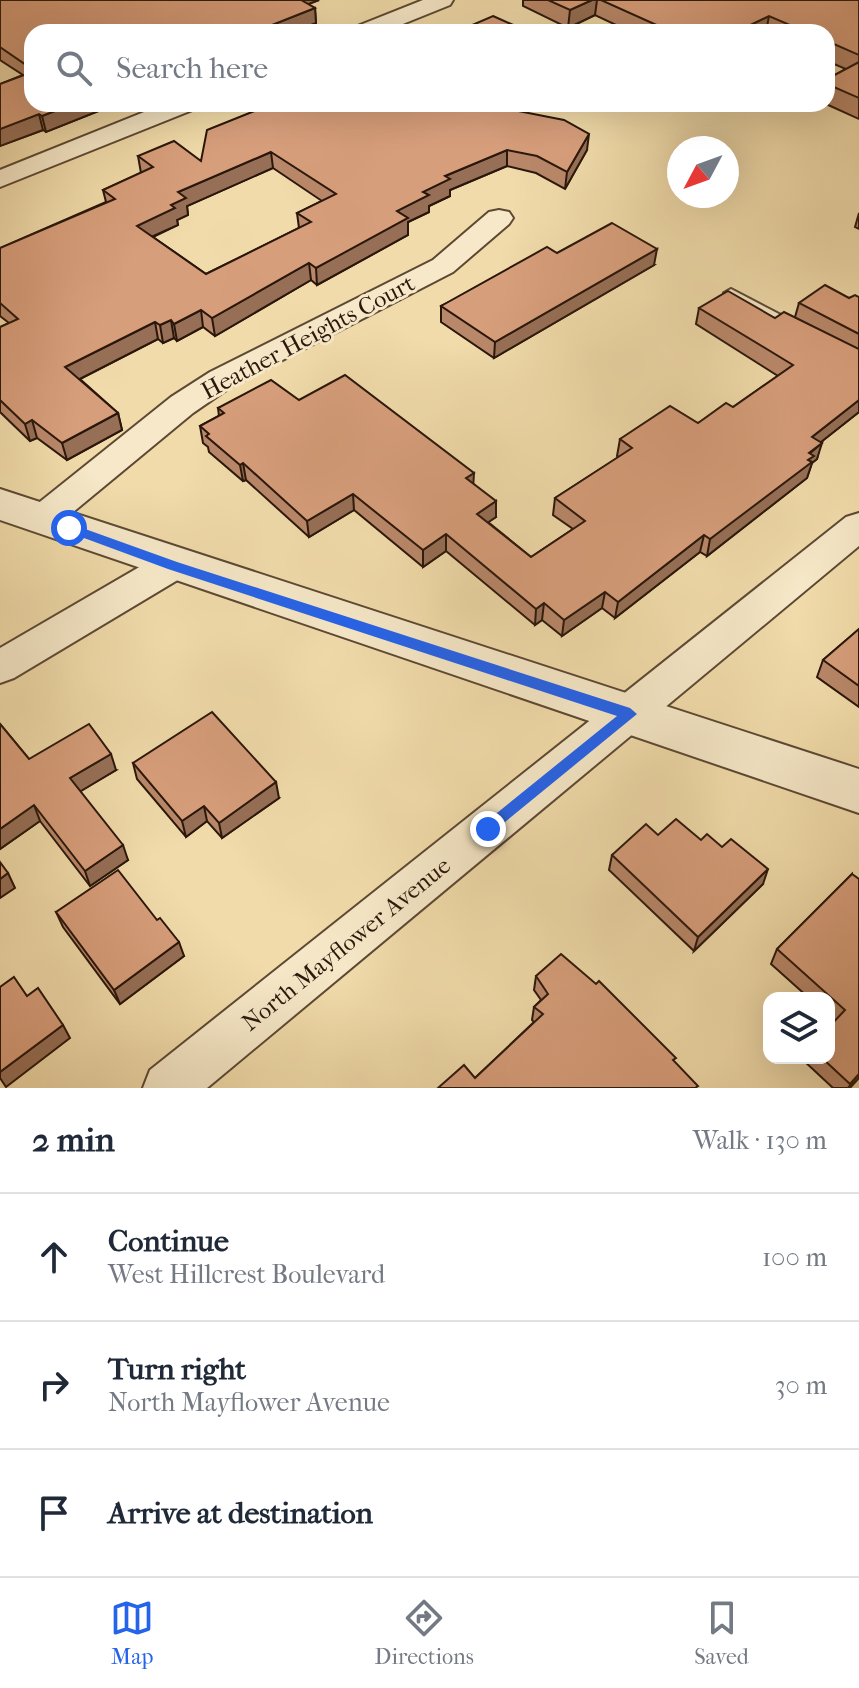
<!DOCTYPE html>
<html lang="en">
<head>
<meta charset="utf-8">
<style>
	body { margin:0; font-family:"IM FELL French Canon",serif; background:#f6f6f7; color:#1f2937 }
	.controls { position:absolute; right:24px; bottom:24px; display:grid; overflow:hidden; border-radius:16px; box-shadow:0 8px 32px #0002 }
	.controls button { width:72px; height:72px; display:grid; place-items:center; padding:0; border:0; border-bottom:2px solid #e0e1e3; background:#fff; color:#1f2937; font:40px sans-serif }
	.compass { position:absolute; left:667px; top:136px; width:72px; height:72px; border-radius:50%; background:#fff; box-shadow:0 8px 32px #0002; rotate:229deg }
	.stop { position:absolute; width:24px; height:24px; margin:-18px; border:6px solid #2563eb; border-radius:50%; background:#fff }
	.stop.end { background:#2563eb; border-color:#fff; box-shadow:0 2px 8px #0008 }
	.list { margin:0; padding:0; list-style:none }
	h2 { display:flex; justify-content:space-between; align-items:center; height:104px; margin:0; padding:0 32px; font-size:34px }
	h2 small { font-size:26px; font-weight:400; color:#747a83 }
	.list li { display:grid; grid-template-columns:52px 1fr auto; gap:24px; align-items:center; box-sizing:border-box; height:128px; padding:0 32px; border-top:2px solid #e0e1e3 }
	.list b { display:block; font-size:30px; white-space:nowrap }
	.list p { margin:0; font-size:26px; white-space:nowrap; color:#747a83 }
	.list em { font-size:26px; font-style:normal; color:#747a83 }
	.icon { flex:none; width:44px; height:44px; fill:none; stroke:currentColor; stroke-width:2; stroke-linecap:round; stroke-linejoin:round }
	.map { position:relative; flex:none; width:859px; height:1088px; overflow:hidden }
	.search { position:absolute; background:#fff; box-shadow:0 8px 32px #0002; left:24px; right:24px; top:24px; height:88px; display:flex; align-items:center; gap:20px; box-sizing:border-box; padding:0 28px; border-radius:24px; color:#747a83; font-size:30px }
	.sheet { height:488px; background:#fff }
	nav { display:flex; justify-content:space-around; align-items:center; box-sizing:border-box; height:112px; border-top:2px solid #e0e1e3; background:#fff; font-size:22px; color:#747a83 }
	nav a { display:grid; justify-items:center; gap:4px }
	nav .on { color:#2563eb }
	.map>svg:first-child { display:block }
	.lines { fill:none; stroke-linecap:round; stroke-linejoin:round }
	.service-casing { stroke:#5c4833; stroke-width:4 }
	.minor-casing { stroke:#5c4833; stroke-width:4 }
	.tertiary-casing { stroke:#5c4833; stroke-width:4 }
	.service { fill:#f6e8c8; fill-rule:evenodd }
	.minor { fill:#f6e8c8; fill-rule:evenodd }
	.tertiary { fill:#f6e8c8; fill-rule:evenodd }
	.wall { fill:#b9886a; stroke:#2a170b; stroke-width:2; fill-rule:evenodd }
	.shaded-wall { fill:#966f56; stroke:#2a170b; stroke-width:2 }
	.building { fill:#d79e7b; stroke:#2a170b; stroke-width:2; fill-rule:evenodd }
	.route { fill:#2563eb }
	.labels { text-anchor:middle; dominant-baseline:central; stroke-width:6; stroke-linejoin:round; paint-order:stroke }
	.street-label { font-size:24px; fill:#2a170b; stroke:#f6e8c8 }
</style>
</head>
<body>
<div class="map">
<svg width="859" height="1088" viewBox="0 0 859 1088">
	<rect width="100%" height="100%" fill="#f1dbaa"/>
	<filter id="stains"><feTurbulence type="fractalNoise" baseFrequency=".0025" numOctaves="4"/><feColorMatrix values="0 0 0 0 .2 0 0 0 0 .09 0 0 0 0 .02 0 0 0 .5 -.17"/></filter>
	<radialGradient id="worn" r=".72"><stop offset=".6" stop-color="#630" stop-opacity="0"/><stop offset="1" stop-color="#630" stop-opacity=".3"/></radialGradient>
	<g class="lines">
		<defs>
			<polygon id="service" points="731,289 802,326 805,329 802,332 792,332 726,296 724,293"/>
			<g id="minor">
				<polygon points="423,0 453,0 450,5 383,32 352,32 355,27"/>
				<polygon points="164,104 198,104 195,109 0,187 0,170"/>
				<polygon points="499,210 509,212 513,218 509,224 453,272 232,386 193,413 55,527 43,531 31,527 25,518 31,509 171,397 210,372 433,260 489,212"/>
				<polygon points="859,513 859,546 207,1088 143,1088 150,1070 846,517"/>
				<polygon points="173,551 186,555 191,565 186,575 14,678 0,683 0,648 160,555"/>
			</g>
			<polygon id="tertiary" points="0,489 859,769 859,813 0,520"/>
		</defs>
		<!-- service casing -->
		<use href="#service" class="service-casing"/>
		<!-- minor casing -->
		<use href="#minor" class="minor-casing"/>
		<!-- tertiary casing -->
		<use href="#tertiary" class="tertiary-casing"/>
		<!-- service -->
		<use href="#service" class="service"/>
		<!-- minor -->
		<use href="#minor" class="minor"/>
		<!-- tertiary -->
		<use href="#tertiary" class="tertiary"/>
	</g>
	<!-- wall -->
	<g class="wall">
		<polygon points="0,0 319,0 308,4 315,8 316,23 32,32 32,104 116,104 46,132 43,130 0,146 0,84 23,75 0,60"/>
		<polygon points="523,0 859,0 859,119 826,104 827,79 846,69 827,61 827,32 631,32 595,15 568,28 523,6"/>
		<path d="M509,104l-8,4 86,42 -22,39 -29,-16 -29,-7 -57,24v6l-21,10v6l-21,10v13l-91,50 -6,-5 -96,56 -12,-9 -26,14 -3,-3 -11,5 -5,-4 -78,40 38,34 4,17 -55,30 -30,-22 -7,3 -30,-29v-85l9,-4 -9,-7v-68l106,-46 -3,-12 38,-17 -3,-17 63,5zM273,168l49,33 -25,12 2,15 -93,46 -53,-37 25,-12 -1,-5 11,-5 -1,-9z"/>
		<polygon points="859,213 859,229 855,227"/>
		<polygon points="557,253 654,265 494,358 441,322 441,306"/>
		<polygon points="859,297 859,412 821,442 817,459 812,463 807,478 707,556 700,552 615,618 602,608 562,636 542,620 535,625 446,551 423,567 354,510 309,537 246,480 243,481 209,452 208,447 203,443 200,426 219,416 218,408 299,400 473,484 496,517 488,522 531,557 573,529 553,515 555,498 619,457 617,456 620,439 698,423 733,407 778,376 696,324 699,308 775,318 795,317 799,303"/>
		<polygon points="859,629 859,707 817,677 823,660"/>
		<polygon points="0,724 29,759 116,770 80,791 128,860 90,886 40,821 0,849"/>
		<polygon points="133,763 279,798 222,838 207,821 186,837 137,779"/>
		<polygon points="658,835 701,840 763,884 694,951 609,870 612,855"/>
		<polygon points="852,874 850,1088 833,1088 803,1060 805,1058 829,1058 834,1021 829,1017 829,998 809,998 771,964 777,949"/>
		<polygon points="56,912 157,920 184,956 120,1004 63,927"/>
		<polygon points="536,976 596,984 475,1078 534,1022 532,1020 534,1007 541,1000 534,990"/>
	</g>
	<!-- shaded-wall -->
	<g class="shaded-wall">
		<polygon points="292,0 319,0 293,10"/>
		<polygon points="592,0 597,0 595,15 568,28 570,10"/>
		<polygon points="315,8 316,23 294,32 254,32"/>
		<polygon points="769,16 766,32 736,32"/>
		<polygon points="73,104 116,104 46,132 42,116"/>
		<polygon points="476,104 509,104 475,119"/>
		<polygon points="39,114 43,130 0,146 0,129"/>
		<polygon points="589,134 587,150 565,189 567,172"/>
		<polygon points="507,150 507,166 450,190 450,196 429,206 429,212 408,222 408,235 317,285 316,268 445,176"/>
		<polygon points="271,152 273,168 187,206 188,215 177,220 178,225 140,242 137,226 171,205 178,192"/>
		<polygon points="657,249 654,265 494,358 495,342"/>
		<polygon points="309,263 311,280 215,336 212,318"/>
		<polygon points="201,310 203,327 177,341 174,324"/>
		<polygon points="171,320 174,338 163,343 160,325"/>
		<polygon points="155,322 158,339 70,384 65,367"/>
		<polygon points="859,400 859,412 807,453 812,437"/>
		<polygon points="118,413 122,430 67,460 62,443"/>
		<polygon points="32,420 37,438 30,441 25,424"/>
		<polygon points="822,443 817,459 812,463 807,478 707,556 710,539"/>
		<polygon points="243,463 246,480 243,481 240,465"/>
		<polygon points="474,473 473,490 466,478"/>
		<polygon points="353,494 354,510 309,537 307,521"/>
		<polygon points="496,501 496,517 477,530 477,514"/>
		<polygon points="446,534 446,551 423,567 423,550"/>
		<polygon points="704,535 700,552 615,618 618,602"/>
		<polygon points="605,592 602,608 562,636 564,620"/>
		<polygon points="544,603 542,620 535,625 536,609"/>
		<polygon points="111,754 116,770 76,794 70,778"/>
		<polygon points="276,782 279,798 222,838 219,823"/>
		<polygon points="34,805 40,821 0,849 0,829"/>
		<polygon points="204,806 207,821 186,837 182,821"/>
		<polygon points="123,845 128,860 90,886 85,871"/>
		<polygon points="768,869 763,884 694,951 698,937"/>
		<polygon points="8,873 15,888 0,898 0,879"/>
		<polygon points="179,942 184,956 120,1004 114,990"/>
		<polygon points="63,1025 70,1038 6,1087 0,1078 0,1072"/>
		<polygon points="859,1074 859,1078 850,1088 848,1088"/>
	</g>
	<!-- building -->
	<g class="building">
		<polygon points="0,0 301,0 315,8 254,32 32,32 32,69 0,47"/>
		<polygon points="548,0 592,0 570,10"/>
		<polygon points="601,0 859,0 859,55 827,41 827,32 806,32 769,16 736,32 672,32"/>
		<polygon points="493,16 529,32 456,32"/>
		<polygon points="859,62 859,98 827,84 827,79"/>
		<polygon points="32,72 32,104 73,104 42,116 39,114 0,129 0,84"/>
		<path d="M272,104h210l82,16 25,14 -22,38 -30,-16 -30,-6 -62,26 5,3 -27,13 6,3 -32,16 11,7 -92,50 -7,-5 -97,55 -11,-8 -27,14 -3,-4 -11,5 -5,-3 -90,45 53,46 -56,30 -30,-23 -7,4 -25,-24v-73l18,-8 -18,-16v-55l115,-49 -12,-9 50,-23 -15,-11 36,-15 27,20 6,-31zM271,152l65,42 -39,19 14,9 -105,52 -69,-48 38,-18 -4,-3 15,-7 -8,-6z"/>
		<polygon points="612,223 657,249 495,342 441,306 547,247 557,253"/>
		<polygon points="825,285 849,298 855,295 859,297 859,334 799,303"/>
		<polygon points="728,291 775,318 784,312 859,349 859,400 812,437 822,443 809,453 814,456 808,460 812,462 710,539 704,535 618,602 605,592 564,620 544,603 536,609 446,534 423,550 353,494 307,521 243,463 240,465 206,436 209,434 200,426 224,413 218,408 271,380 299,400 345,375 474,473 466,478 496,501 477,514 531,557 585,521 555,498 632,448 620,439 670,406 698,423 726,403 733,407 793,365 699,308"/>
		<polygon points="859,629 859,686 823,660"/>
		<polygon points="212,712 276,782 219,823 204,806 182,821 133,763"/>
		<polygon points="0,724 29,759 89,724 111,754 70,778 123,845 85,871 34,805 0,829"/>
		<polygon points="676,819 701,840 707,834 722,847 731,839 768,869 698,937 612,855 646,824 658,835"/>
		<polygon points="0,862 8,873 0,879"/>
		<polygon points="118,870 157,920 160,918 179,942 114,990 56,912"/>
		<polygon points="852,874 859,879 859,1074 850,1084 822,1058 829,1058 829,1027 845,1010 777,949"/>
		<polygon points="561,954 596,984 599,981 676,1058 673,1060 698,1086 695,1088 438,1088 464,1065 475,1078 543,1014 534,1007 548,994 536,976"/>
		<polygon points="14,977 27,996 38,988 63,1025 0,1072 0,987"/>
	</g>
	<!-- route -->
	<polygon class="route" points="65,525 74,525 177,562 630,708 637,714 488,836 482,834 482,825 617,716 168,569 65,531"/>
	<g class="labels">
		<!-- street labels -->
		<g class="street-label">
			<text transform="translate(308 337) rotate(-28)">Heather Heights Court</text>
			<text transform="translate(346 944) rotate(-39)">North Mayflower Avenue</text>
		</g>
	</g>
	<rect width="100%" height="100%" filter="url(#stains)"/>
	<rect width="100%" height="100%" fill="url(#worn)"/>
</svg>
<div class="controls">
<button><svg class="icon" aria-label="layers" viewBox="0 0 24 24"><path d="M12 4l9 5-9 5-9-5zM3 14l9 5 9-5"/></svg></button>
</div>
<svg class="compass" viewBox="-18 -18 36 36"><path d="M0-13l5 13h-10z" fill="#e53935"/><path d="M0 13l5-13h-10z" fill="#747a83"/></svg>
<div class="stop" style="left:69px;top:528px"></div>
<div class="stop end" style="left:488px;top:829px"></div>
<div class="search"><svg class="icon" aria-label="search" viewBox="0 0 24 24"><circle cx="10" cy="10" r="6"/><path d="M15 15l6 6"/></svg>Search here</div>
</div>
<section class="sheet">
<h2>2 min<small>Walk · 130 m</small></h2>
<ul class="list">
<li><svg class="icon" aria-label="ahead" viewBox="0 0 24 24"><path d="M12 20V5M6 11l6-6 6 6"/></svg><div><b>Continue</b><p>West Hillcrest Boulevard</p></div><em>100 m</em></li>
<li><svg class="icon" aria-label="right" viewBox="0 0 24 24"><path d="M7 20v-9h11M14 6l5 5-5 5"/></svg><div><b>Turn right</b><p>North Mayflower Avenue</p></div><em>30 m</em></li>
<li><svg class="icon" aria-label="arrive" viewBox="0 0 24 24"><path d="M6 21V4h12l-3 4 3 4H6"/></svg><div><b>Arrive at destination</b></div></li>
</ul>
</section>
<nav>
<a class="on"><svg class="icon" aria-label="map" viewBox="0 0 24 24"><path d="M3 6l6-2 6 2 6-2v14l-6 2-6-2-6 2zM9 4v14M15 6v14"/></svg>Map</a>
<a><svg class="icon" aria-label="directions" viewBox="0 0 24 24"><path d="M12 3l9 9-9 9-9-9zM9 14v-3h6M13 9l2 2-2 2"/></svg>Directions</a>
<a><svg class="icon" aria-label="saved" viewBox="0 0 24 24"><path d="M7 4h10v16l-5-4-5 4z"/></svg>Saved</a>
</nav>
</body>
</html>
